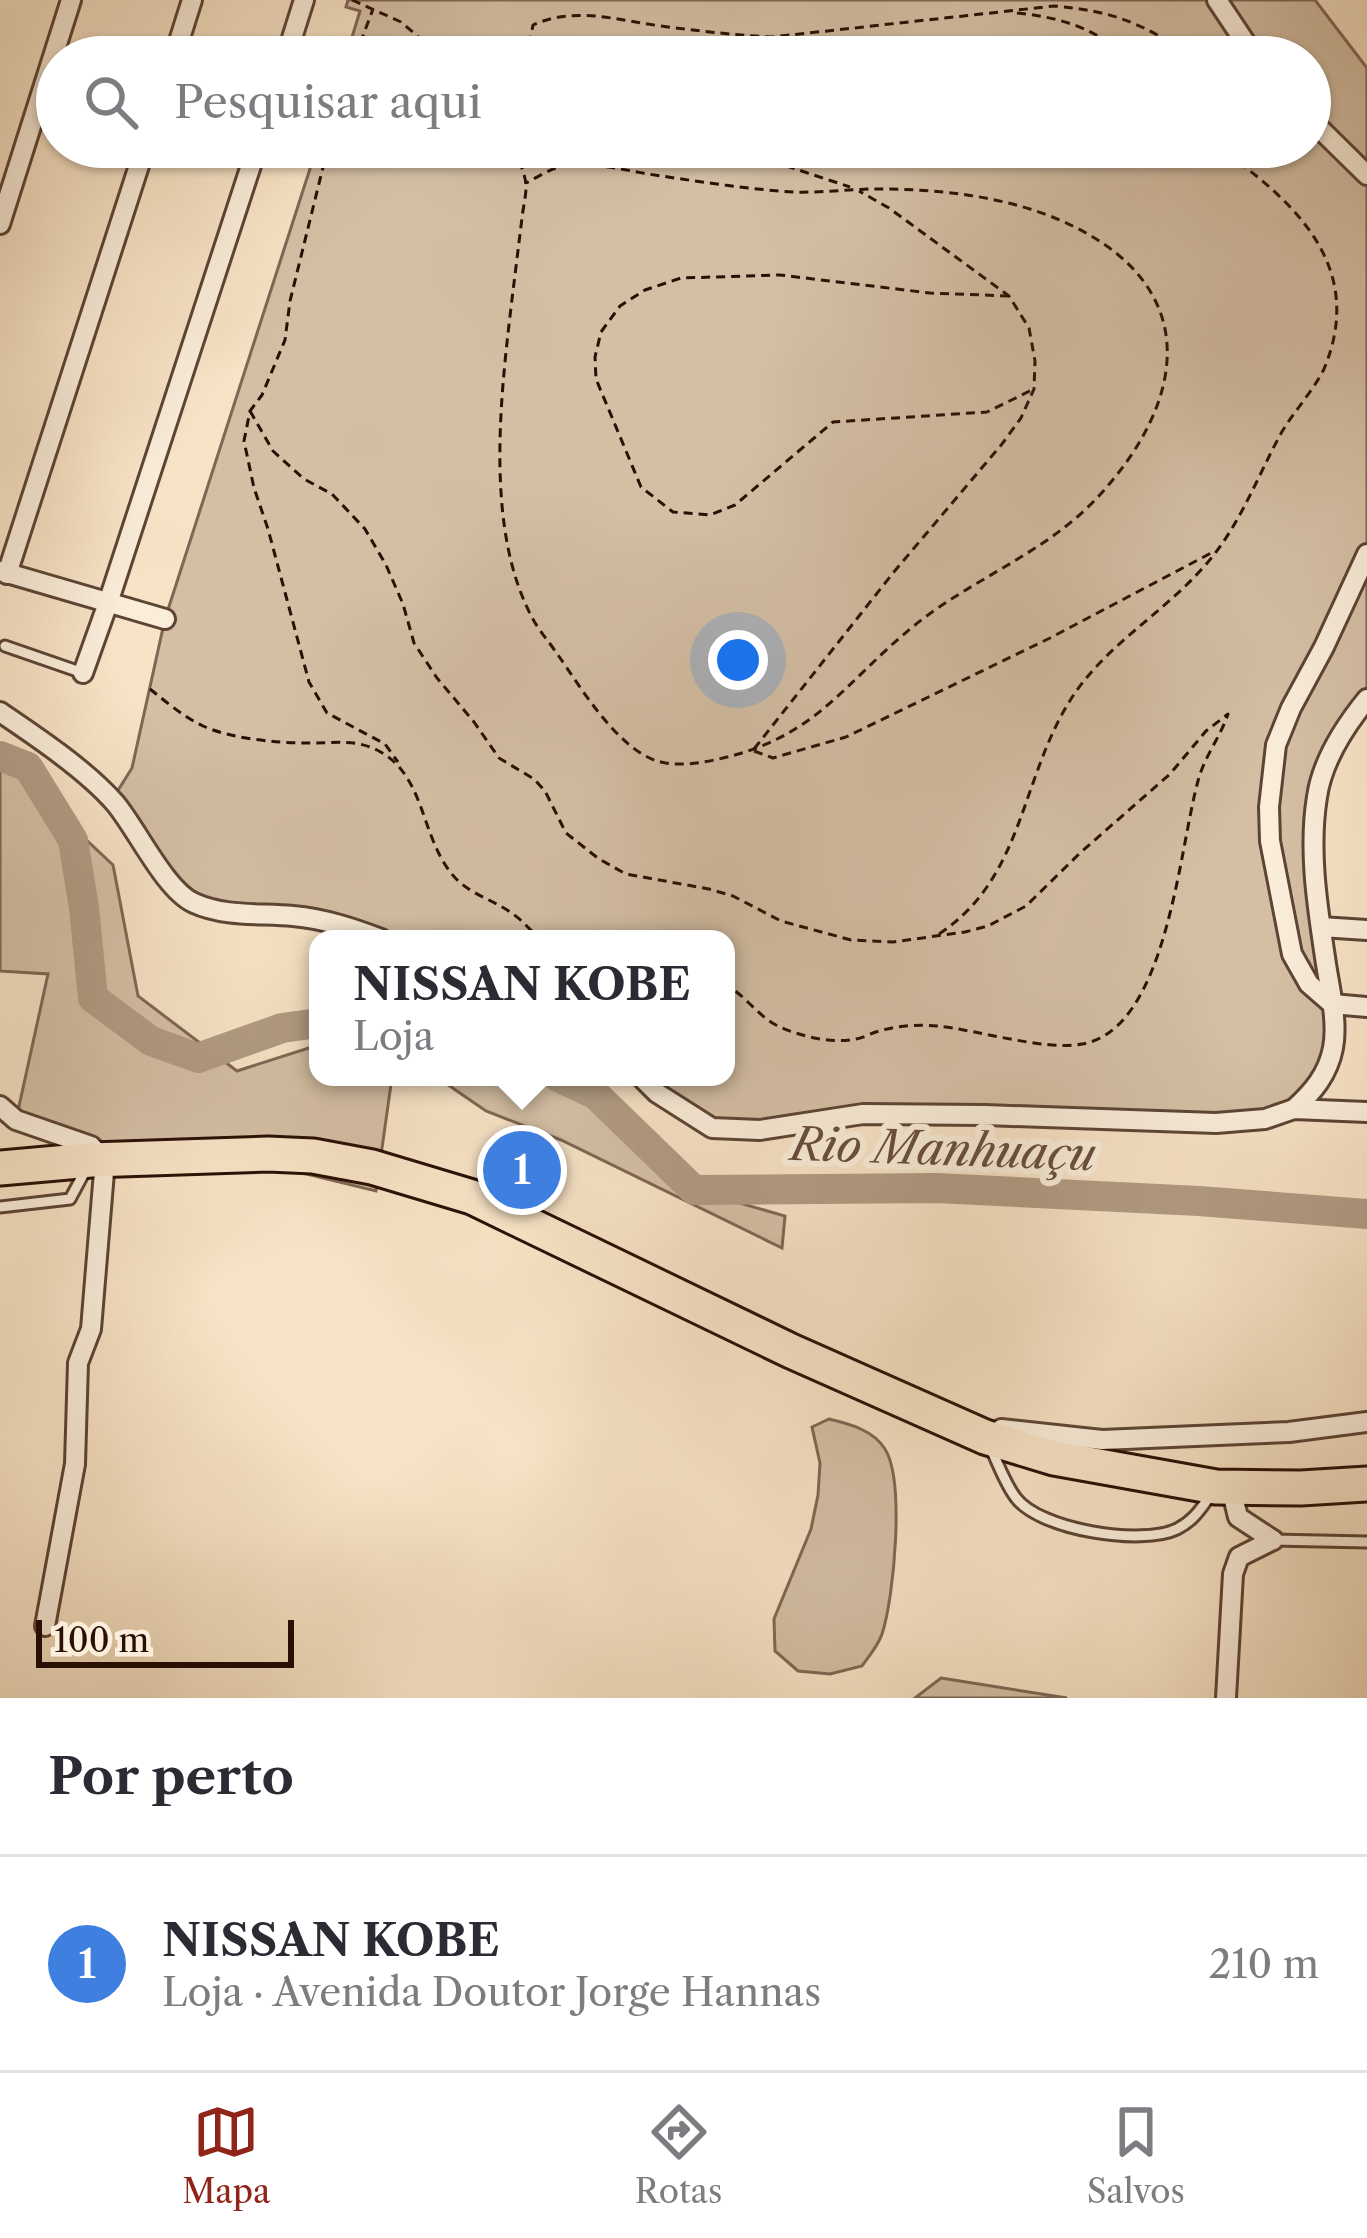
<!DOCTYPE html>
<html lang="pt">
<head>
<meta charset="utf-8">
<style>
	body { margin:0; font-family:"Libre Caslon Text",serif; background:#f7f7f7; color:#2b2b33 }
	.scale { position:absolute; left:36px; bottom:30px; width:258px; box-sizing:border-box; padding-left:12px; border:6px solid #2a0f05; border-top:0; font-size:33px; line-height:42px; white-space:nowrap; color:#2a0f05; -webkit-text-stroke:9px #faedda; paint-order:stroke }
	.you { position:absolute; left:738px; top:660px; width:42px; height:42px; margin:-30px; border:9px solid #fff; border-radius:50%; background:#1a73e8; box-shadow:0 0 0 18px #1a73e833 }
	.badge { display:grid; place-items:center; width:78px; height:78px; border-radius:50%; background:#8f2418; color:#fff; font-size:39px; font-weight:700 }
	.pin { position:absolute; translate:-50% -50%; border:6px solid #fff; box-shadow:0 3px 12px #0006 }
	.popup { position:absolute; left:309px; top:930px; width:426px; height:156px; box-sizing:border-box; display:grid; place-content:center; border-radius:24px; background:#fff; filter:drop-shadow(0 3px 9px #0005); font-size:39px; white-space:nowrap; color:#7c7c81 }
	.popup b { font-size:45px; color:#2b2b33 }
	.popup::after { content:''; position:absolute; left:50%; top:100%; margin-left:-24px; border:24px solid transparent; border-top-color:#fff }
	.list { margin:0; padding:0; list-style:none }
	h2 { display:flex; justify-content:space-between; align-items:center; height:156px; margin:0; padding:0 48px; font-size:51px }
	h2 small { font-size:39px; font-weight:400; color:#7c7c81 }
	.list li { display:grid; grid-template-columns:78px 1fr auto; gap:36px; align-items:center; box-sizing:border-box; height:216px; padding:0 48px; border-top:3px solid #e1e1e2 }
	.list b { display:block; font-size:45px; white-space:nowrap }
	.list p { margin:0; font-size:39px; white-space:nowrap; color:#7c7c81 }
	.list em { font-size:39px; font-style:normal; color:#7c7c81 }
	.icon { flex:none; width:66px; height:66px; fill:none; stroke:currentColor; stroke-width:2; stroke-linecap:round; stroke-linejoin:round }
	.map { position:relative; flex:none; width:1367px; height:1698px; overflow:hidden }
	.search { position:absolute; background:#fff; box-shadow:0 3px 9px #0004; left:36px; right:36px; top:36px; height:132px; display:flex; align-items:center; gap:30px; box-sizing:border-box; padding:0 42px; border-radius:66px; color:#7c7c81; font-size:45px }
	.sheet { height:372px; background:#fff }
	nav { display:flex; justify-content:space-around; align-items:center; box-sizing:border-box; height:168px; border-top:3px solid #e1e1e2; background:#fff; font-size:33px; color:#7c7c81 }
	nav a { display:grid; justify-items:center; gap:6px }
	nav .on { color:#8f2418 }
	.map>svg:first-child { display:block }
	.green { fill:#d4bfa5; stroke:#7f6755; stroke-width:3 }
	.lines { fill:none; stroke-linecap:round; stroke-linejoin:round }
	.river { stroke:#b19b84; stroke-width:30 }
	.lane-casing { stroke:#5d4435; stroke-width:15 }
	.street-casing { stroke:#5d4435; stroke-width:24 }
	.highway-casing { stroke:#2a0f05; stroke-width:39 }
	.path { stroke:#2a0f05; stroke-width:3; stroke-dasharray:9 6; stroke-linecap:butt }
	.lane { stroke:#faedda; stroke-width:9 }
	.street { stroke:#faedda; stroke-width:18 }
	.highway { stroke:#f7e3c6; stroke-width:33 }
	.labels { text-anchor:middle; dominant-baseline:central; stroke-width:12; stroke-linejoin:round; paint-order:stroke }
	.water-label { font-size:45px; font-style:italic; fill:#674e3e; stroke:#faedda }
</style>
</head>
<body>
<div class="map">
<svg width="1367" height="1698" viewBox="0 0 1367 1698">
	<rect width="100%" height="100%" fill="#f7e3c6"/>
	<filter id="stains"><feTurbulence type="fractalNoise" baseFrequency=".00167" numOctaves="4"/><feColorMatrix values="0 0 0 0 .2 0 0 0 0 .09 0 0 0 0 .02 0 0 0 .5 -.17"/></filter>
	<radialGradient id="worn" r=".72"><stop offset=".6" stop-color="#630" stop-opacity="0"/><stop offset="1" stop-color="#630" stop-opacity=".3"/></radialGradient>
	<!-- green -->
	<g class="green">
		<polygon points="348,0 1315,0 1367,68 1367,699 1317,794 1332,1004 1323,1078 1265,1119 985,1115 712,1128 641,1077 726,1077 726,939 381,939 190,902 112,800 132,768 165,619 317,147 1310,147 1310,57 346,57 360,11 346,7"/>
		<polygon points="0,759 113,865 138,996 237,1071 318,1045 318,1077 392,1077 376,1191 290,1170 126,1174 16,1120 48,974 0,971"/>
		<polygon points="402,1077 558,1077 596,1095 694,1190 785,1216 782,1248 561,1140 486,1111 438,1078"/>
		<path d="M829,1419c21,5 44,11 56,30 20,32 9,149 -3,185 -4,12 -13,22 -20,32l-32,8 -32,-3 -23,-20 -1,-32 37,-90 7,-34 2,-32 -8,-36z"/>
		<polygon points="941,1678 1067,1698 915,1698"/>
	</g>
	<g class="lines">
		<!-- river -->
		<g class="river">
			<polyline points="0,756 28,767 73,840 84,908 93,998 151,1041 198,1058 282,1028 318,1023"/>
			<polyline points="558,1077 596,1095 694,1190 936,1188 1199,1201 1367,1214"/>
		</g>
		<defs>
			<g id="lane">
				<polyline points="5,646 83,673"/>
				<polyline points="0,1207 70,1199 85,1171"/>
				<path d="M990,1447c8,16 15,37 26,51 24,32 126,48 161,31 16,-8 23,-19 33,-33"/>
				<polyline points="1273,1540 1367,1542"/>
			</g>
			<g id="street">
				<polyline points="1217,0 1255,57"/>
				<polyline points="174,57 192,0"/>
				<polyline points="286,57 304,0"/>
				<polyline points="1310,119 1367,175"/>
				<polyline points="0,224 71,0"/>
				<polyline points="1367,554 1324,647 1291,708 1276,745 1269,807 1270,841 1292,954 1309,984 1332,1004 1367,1007"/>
				<polyline points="0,571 165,619"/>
				<polyline points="7,574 145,147"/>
				<polyline points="83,673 108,603 257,147"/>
				<path d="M0,712c37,25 86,58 115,91 22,26 50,87 79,100 31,14 66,10 99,13 32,3 59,12 88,23"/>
				<polyline points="1321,927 1367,930"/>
				<polyline points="641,1077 657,1093 712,1128 760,1130 863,1114 985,1115 1216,1123 1265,1119 1294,1109 1367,1112"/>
				<polyline points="0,1106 16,1120 91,1146 105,1160 91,1329 78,1363 75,1464 45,1626"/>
				<path d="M1294,1109c19,-17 34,-35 39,-61 5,-26 -3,-58 -7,-84 -8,-54 -18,-112 -9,-167 5,-35 28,-71 50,-98"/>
				<polyline points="1001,1429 1102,1440 1289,1432 1367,1422"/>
				<polyline points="1231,1488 1238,1517 1273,1540"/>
				<polyline points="1226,1698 1233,1574 1239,1557 1273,1540"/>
			</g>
			<polyline id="highway" points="0,1168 91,1160 268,1154 313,1156 372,1167 472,1197 791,1351 985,1437 1054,1458 1216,1487 1301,1488 1367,1484"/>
		</defs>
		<!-- lane casing -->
		<use href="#lane" class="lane-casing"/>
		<!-- street casing -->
		<use href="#street" class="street-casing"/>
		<!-- highway casing -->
		<use href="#highway" class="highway-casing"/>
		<!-- path -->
		<g class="path">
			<polyline points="352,0 401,22 442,57"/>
			<path d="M1017,13c40,4 79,14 107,44"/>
			<polyline points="355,57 373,9"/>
			<path d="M537,57l-8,-11 4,-21c42,-19 83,-5 128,1 37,5 73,9 111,11l282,-31c61,5 89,18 139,51"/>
			<polyline points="328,147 290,301 285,340 262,395 250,411 244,441 254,488 268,529 309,682 327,713 385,744 398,762"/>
			<path d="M513,147c5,12 13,27 13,40 0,10 -3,21 -4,31 -3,24 -6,49 -9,73 -12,100 -30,239 21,330 7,12 16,22 24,34 23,33 59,93 99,106 20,6 43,2 62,-2 99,-22 124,-76 196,-134 57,-46 130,-72 181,-126 93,-99 108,-215 -34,-278 -57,-25 -123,-32 -185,-32 -27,0 -56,4 -84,3 -48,-3 -98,-11 -145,-18 -28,-5 -56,-12 -84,-8 -13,2 -26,11 -38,17"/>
			<polyline points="729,147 850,187"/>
			<polyline points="1009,296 930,293 780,275 681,278 645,290 620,306 601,332 595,357 596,379 641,487 673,512 710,515 735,505 833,422 987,412 1034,389"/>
			<path d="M250,411l23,40 31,28 28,15 33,35 21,36 17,39 11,39 23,35 37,44 25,36 35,21 11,12 21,42 33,26 27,15 83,15 24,7 48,25 70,19 42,2 72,-10 23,-6 38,-20 54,-53 90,-79 36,-43 22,-17c-8,24 -24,43 -30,67 -19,68 -31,249 -116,263 -38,7 -104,-14 -145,-18 -21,-2 -44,0 -64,7 -5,2 -11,5 -17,6 -25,5 -58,-3 -80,-14 -19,-10 -31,-30 -50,-40"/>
			<path d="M150,689c16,13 34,28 53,37 26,12 72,17 101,17 25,1 49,-5 73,7 48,24 43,84 74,123 16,21 42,26 62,41 10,7 18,17 27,25"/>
			<polyline points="754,749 893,573 1002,444 1021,418 1034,389 1035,361 1029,328 1009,296 889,208 859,191"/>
			<polyline points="754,751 773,758 846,737 1050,638 1213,552"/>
			<path d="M939,934c85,-56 81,-155 132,-235 33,-52 88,-83 129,-128 37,-39 54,-87 79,-134 13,-24 33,-44 45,-68 43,-103 -30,-168 -106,-222"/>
		</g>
		<!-- lane -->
		<use href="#lane" class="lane"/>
		<!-- street -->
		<use href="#street" class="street"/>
		<!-- highway -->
		<use href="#highway" class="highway"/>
	</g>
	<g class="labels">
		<!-- water labels -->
		<g class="water-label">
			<text transform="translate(943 1149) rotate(2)">Rio Manhuaçu</text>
		</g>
	</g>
	<rect width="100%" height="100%" filter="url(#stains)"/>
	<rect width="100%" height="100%" fill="url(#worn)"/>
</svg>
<div class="scale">100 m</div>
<div class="you"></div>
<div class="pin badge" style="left:522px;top:1170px;background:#3f7fe0">1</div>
<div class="popup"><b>NISSAN KOBE</b>Loja</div>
<div class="search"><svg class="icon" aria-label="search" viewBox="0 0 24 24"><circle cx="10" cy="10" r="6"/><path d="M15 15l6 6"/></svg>Pesquisar aqui</div>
</div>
<section class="sheet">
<h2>Por perto<small></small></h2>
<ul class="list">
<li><span class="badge" style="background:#3f7fe0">1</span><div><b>NISSAN KOBE</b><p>Loja · Avenida Doutor Jorge Hannas</p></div><em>210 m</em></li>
</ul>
</section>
<nav>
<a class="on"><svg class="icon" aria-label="map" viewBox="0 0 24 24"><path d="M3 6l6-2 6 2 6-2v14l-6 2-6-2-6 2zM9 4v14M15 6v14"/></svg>Mapa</a>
<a><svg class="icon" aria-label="directions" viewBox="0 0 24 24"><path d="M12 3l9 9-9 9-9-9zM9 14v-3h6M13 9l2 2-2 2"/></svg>Rotas</a>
<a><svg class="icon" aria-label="saved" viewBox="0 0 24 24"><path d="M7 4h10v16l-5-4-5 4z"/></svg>Salvos</a>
</nav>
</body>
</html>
